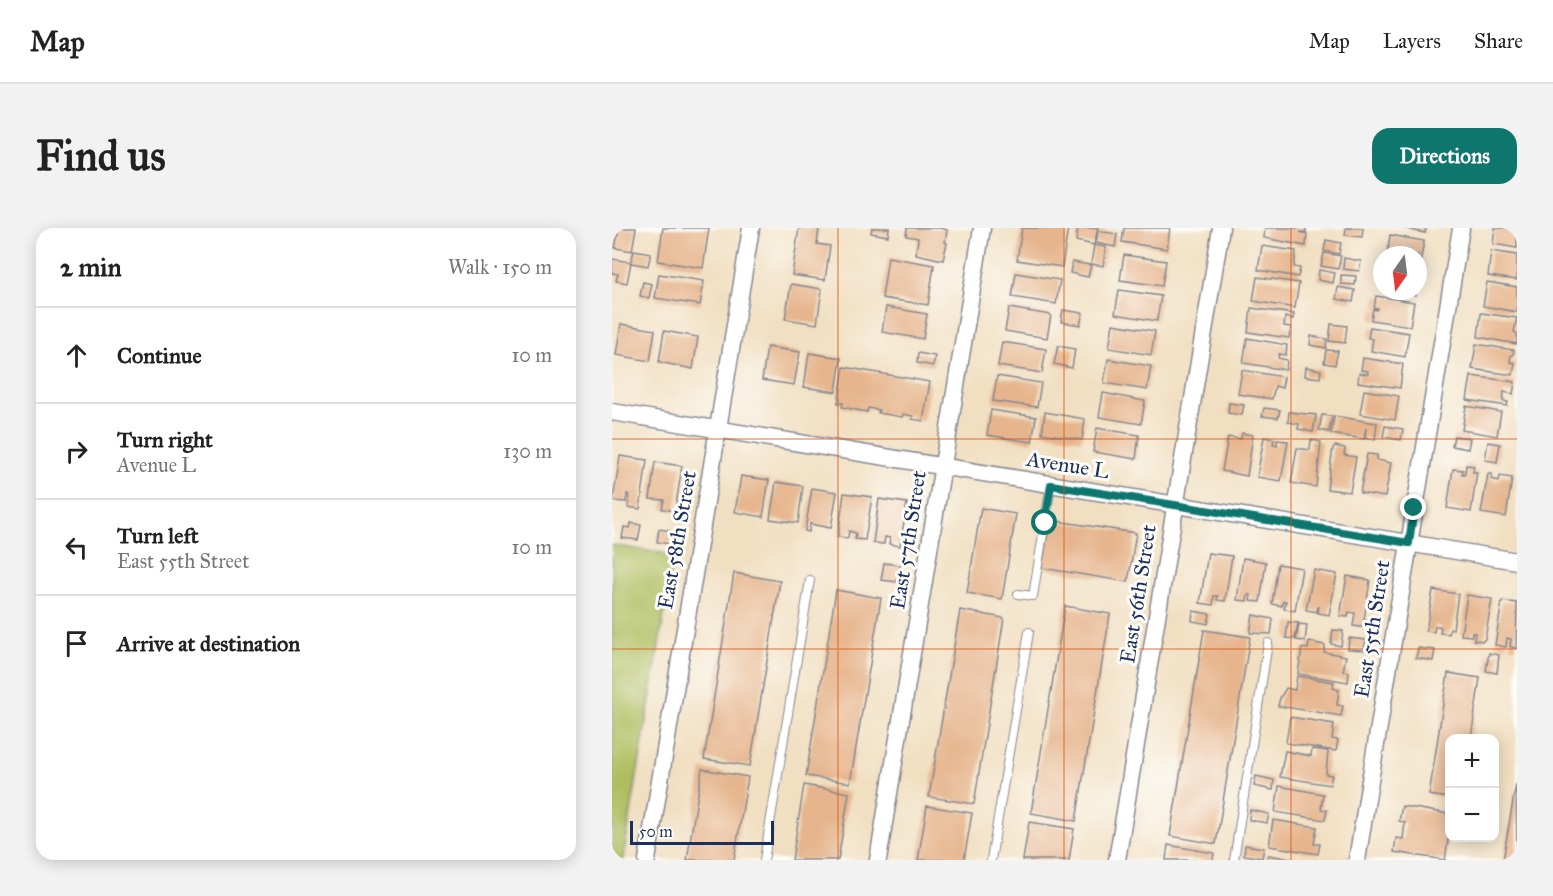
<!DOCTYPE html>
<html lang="en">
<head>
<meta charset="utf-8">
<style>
	body { margin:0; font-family:"IM FELL Great Primer",serif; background:#f2f2f2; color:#222 }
	.controls { position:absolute; right:18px; bottom:18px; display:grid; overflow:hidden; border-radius:12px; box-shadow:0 3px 15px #0003 }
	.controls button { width:54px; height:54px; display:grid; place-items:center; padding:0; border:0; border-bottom:2px solid #e0e0e0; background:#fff; color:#222; font:30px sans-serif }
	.compass { position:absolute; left:761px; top:18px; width:54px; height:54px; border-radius:50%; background:#fff; box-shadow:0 3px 15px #0003; rotate:194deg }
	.scale { position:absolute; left:18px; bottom:15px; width:144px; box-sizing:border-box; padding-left:6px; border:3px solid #1b2f5e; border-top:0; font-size:16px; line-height:21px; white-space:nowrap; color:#1b2f5e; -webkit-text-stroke:4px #fdfcf7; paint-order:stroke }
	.stop { position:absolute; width:18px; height:18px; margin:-14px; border:4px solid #0f766e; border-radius:50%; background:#fff }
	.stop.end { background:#0f766e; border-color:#fff; box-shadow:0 2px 6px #0008 }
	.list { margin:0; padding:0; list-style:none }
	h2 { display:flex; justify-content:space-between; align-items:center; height:78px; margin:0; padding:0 24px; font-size:26px }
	h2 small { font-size:20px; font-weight:400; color:#767676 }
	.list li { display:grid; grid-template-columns:39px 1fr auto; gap:18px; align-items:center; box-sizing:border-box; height:96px; padding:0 24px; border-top:2px solid #e0e0e0 }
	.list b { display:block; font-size:22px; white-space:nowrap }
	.list p { margin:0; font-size:20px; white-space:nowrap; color:#767676 }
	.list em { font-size:20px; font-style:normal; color:#767676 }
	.icon { flex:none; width:33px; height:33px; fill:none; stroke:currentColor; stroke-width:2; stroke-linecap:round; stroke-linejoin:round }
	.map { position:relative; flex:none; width:905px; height:632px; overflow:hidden; border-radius:18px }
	header { display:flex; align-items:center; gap:36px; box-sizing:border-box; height:84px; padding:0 30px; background:#fff; border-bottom:2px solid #e0e0e0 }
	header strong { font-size:28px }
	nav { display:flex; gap:33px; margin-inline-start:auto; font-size:21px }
	.intro { display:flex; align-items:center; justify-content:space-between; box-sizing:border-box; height:144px; padding:0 36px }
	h1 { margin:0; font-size:42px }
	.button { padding:15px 27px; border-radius:18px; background:#0f766e; color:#fff; font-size:21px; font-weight:700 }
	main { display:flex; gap:36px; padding:0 36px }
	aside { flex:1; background:#fff; border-radius:18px; box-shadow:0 3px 15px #0003 }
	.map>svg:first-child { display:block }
	.green { fill:#afbe61; stroke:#657660; stroke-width:1.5 }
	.building { fill:#e6b58d }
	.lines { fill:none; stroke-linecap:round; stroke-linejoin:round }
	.lane-casing { stroke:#868790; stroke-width:10 }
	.street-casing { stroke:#868790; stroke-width:19 }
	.lane { stroke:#fff; stroke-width:8 }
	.street { stroke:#fff; stroke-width:16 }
	.route { stroke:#0f766e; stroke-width:8 }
	.grid { fill:none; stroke:#d45514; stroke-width:1.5; stroke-opacity:0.55 }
	.labels { text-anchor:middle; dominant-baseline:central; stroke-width:6; stroke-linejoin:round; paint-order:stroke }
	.street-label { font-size:21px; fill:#1b2f5e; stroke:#fdfcf7 }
</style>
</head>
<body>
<header>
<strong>Map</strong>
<nav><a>Map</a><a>Layers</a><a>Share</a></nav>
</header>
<div class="intro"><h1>Find us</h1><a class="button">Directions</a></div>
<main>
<aside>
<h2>2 min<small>Walk · 150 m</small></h2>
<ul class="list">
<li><svg class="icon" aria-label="ahead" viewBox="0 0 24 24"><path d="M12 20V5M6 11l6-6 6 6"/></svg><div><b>Continue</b></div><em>10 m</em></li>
<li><svg class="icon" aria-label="right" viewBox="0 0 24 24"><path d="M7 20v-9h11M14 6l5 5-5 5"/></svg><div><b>Turn right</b><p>Avenue L</p></div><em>130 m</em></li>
<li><svg class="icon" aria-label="left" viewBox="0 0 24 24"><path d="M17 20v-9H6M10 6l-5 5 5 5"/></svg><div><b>Turn left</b><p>East 55th Street</p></div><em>10 m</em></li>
<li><svg class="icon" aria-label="arrive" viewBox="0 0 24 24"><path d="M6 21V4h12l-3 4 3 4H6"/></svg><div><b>Arrive at destination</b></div></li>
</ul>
</aside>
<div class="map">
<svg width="905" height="632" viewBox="0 0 905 632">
	<rect width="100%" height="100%" fill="#fdfcf7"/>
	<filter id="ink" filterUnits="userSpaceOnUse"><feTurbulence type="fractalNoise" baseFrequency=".0167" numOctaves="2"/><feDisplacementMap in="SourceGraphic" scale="12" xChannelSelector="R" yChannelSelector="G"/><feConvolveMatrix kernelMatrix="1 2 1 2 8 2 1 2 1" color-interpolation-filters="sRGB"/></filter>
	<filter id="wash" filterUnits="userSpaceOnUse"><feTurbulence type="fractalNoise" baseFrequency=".008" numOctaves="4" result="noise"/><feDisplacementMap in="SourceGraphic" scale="24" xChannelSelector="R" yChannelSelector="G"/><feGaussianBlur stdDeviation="1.35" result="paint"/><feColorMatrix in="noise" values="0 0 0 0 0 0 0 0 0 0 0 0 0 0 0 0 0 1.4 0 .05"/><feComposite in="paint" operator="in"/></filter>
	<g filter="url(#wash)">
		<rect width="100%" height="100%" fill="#f1dfc1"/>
		<!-- green -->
		<polygon class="green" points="0,317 62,327 11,632 0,632"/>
		<g id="blocks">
			<!-- building -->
			<g class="building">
				<polygon points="7,0 24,0 20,23 3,20"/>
				<polygon points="51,0 97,0 91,40 46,33"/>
				<polygon points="187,0 207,1 205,16 218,18 213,52 180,47"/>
				<polygon points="260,0 277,0 276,8 259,5"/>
				<polygon points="295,0 328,0 335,2 333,14 335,15 331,32 304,26 306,10 294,8"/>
				<polygon points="410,0 456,0 450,39 405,32"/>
				<polygon points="466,0 486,0 482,17 464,13"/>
				<polygon points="512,0 558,0 555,21 510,14"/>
				<polygon points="653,0 694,0 694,4 688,4 695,6 694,18 652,10"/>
				<polygon points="734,0 751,0 750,9 733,7"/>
				<polygon points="790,0 814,0 813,5"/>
				<polygon points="883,0 905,0 905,20 881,16"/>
				<polygon points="486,3 505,6 503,19 484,15"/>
				<polygon points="778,7 812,13 808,36 806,35 806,27 775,27"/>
				<polygon points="714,12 729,15 727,26 712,23"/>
				<polygon points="482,17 494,19 491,38 479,36"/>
				<polygon points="650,18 684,23 682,39 688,40 686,49 646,42"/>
				<polygon points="22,22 39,25 36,38 19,35"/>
				<polygon points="879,23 905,27 905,52 876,48"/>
				<polygon points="712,25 729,28 726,41 709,38"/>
				<polygon points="512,27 554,33 550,58 508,52"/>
				<polygon points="276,29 322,37 316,77 270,70"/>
				<polygon points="732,30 749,33 747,43 731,41"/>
				<polygon points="0,31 19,34 15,55 4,53 6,46 0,45"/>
				<polygon points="460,34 479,37 476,49 458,45"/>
				<polygon points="707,42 723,45 721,55 706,52"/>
				<polygon points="404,45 448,52 444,76 400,69"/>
				<polygon points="47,46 92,53 88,77 43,70"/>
				<polygon points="729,47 744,48 743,57 729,56"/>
				<polygon points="645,49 687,55 683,80 641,73"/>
				<polygon points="31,54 40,56 37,70 28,68"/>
				<polygon points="875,54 905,59 905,84 871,78"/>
				<polygon points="179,56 210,61 205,96 173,91"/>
				<polygon points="726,59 743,62 741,74 724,71"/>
				<polygon points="507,62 549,68 545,93 503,86"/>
				<polygon points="787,63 804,63 803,67"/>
				<polygon points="764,68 802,74 798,98 759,92 761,81 765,82 766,80 762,80"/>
				<polygon points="274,79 315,86 311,111 270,104"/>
				<polygon points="397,80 439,87 435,110 393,103"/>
				<polygon points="639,80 682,86 681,91 673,89 672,98 679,99 677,110 636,104"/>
				<polygon points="451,82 471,85 468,97 449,94"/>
				<polygon points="869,85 905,90 902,104 905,105 905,116 866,109"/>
				<polygon points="9,96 43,102 38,133 4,127"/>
				<polygon points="501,96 543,103 539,127 497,120"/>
				<polygon points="719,96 735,98 733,115 717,113"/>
				<polygon points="758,99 797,105 793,129 759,123 761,111 756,110"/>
				<polygon points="52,103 86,109 81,141 47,134"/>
				<polygon points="699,108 715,111 714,120 698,117"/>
				<polygon points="635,110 675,117 674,127 667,126 666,130 675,132 674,142 631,135"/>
				<polygon points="390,114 434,121 430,145 386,138"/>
				<polygon points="864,116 902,122 901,127 899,127 898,134 903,135 901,147 860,141"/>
				<polygon points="446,118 463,121 460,140 442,136"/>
				<polygon points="155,119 188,124 182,157 150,152"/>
				<polygon points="714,122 726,123 723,137 712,135"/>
				<polygon points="197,125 229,130 224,164 192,159"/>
				<polygon points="306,125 323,128 321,138 305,135"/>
				<polygon points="751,130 791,136 788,160 746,154 747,145 756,146 756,143 749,142"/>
				<polygon points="496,131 539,138 535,162 492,155"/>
				<polygon points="232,139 318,154 311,193 300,191 301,188 291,186 290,189 266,185 267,182 256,180 255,184 230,179 231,175 226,175"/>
				<polygon points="694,139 709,142 708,150 693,148"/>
				<polygon points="630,142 672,149 670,160 663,158 660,171 626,166"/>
				<polygon points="385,148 429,155 425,179 381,173"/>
				<polygon points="859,148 903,154 901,166 892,164 891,173 896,174 895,178 855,172"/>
				<polygon points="752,162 787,168 783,192 748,186"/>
				<polygon points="491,165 533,173 529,196 487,189"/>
				<polygon points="617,175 632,177 630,187 616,185"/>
				<polygon points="854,178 889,184 885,208 850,202"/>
				<polygon points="652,180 668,182 666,190 650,188"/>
				<polygon points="379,182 424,189 420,214 375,207"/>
				<polygon points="433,184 473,191 470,212 430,205"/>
				<polygon points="677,184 704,187 701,204 686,201 687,196 676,194"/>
				<polygon points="710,187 720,188 717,204 707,202"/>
				<polygon points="722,188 765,195 763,212 753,210 754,200 752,211 719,206"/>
				<polygon points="773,198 791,201 789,212 771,209"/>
				<polygon points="485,200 527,207 524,231 481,224"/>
				<polygon points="630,205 641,207 635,248 610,243 616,209 629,211"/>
				<polygon points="842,208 858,210 856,221 840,218"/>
				<polygon points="652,209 662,211 661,216 665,217 665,212 676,213 669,253 645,249"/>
				<polygon points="699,212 709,214 704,259 679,255 685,220 698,222"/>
				<polygon points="876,214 888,216 885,234 873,232"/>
				<polygon points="723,218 733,220 732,227 744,229 738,264 715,261 721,220"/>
				<polygon points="755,226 765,227 765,232 779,235 773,269 748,265"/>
				<polygon points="8,228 35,232 28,281 16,279 17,267 15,266 14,274 1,273"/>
				<polygon points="43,234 70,238 63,283 50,281 52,272 38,271"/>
				<polygon points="854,237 862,238 861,244 865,244 859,284 835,280 841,241 851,242 850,246 853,246"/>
				<polygon points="876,246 880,246 879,251 887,253 888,248 900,250 894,289 869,285"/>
				<polygon points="129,248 157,252 151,289 123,284"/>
				<polygon points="164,254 191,258 186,295 158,291"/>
				<polygon points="200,260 225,264 219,300 198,296 197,304 193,303"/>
				<polygon points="232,265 260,269 253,312 243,311 244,305 237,303 236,310 226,309"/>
				<polygon points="267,271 295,275 288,318 277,316 278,310 273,309 272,316 261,315"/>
				<polygon points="369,280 404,286 390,371 355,365"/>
				<polygon points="438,292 524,305 516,354 430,340"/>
				<polygon points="19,295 29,297 26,312 10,310 12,299 18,300"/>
				<polygon points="47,301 65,304 63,317 45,314"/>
				<polygon points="596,325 620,328 613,373 605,372 606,368 602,368 601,377 588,375"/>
				<polygon points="631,330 654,334 648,374 638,373 639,367 636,367 635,373 625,372"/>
				<polygon points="272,335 288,337 285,354 269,352"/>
				<polygon points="666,336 690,340 683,383 672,381 674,373 671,373 670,378 660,376"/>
				<polygon points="702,342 725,346 717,387 706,385 707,379 706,379 705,384 694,382"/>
				<polygon points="122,345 168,353 138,538 92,531"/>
				<polygon points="735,348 758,352 752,392 757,393 756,400 741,398 743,385 737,384 736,389 728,388"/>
				<polygon points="224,362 269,370 238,555 194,548"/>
				<polygon points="821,362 846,366 841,401 838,401 837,406 828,405 829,399 826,398 823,398 822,404 814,403"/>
				<polygon points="855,367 880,371 873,411 871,413 862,412 863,405 860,404 860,408 849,407"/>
				<polygon points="890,373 905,375 904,420 898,419 899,411 895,410 894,419 883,417"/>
				<polygon points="453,378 498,386 464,593 419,585"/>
				<polygon points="348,382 392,390 362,576 317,569"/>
				<polygon points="581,383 598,386 596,396 580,393"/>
				<polygon points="641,387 661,391 659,406 638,405"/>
				<polygon points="676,394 686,395 683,411 674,410"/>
				<polygon points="687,396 695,397 693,413 684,412"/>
				<polygon points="592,402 638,409 604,616 558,608"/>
				<polygon points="721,402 731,403 729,418 719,416"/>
				<polygon points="737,410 754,412 752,422 736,421"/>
				<polygon points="697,414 713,417 712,424 734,428 731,443 737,444 736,454 686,446 690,420 696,421"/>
				<polygon points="806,420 823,422 821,433 804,430"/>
				<polygon points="877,425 887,427 885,445 874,443"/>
				<polygon points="836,445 868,450 859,510 837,510 837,570 817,567"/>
				<polygon points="685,448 722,454 721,460 727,462 725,477 731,478 729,488 666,478 668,470 674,460 683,462"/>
				<polygon points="678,489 722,496 720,511 726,512 724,523 674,515"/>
				<polygon points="700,521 716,523 714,546 720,547 718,557 668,549 673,523 699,528"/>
				<polygon points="90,541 136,549 122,632 75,632"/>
				<polygon points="644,548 662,552 661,562 642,558"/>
				<polygon points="904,556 905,632 891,632 899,585"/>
				<polygon points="192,557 237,565 226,632 180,632"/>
				<polygon points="667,558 711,566 709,581 715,582 713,592 663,584"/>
				<polygon points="315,578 360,585 352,632 306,632"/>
				<polygon points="790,578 837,586 837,606 833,632 782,624 784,610 791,611 793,594 787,593"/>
				<polygon points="638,582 657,586 655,595 637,592"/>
				<polygon points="661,592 705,599 702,616 708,616 706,626 657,618"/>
				<polygon points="417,594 462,601 457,632 411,632"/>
				<polygon points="556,617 602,625 601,632 554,632"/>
				<polygon points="633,617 652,620 650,630 632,627"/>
				<polygon points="656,627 680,631 680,632 655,632"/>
			</g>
		</g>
	</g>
	<g filter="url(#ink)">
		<use href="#blocks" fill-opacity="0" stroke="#868790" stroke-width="1.5"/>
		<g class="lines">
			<defs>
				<g id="lane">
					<polyline points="406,366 421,368 439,257"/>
					<polyline points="152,632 198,352"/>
					<polyline points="379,632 417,404"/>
					<polyline points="622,632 656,415"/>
				</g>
				<g id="street">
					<polyline points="0,184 905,333"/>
					<polyline points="35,632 139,0"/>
					<polyline points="266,632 370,0"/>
					<polyline points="505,632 609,0"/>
					<polyline points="745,632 849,0"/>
				</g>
			</defs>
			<!-- lane casing -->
			<use href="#lane" class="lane-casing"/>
			<!-- street casing -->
			<use href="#street" class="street-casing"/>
			<!-- lane -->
			<use href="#lane" class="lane"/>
			<!-- street -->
			<use href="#street" class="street"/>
		</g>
	</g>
	<g class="lines" filter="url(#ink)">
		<!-- route -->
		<polyline class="route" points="433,295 439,257 797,315 802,280"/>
	</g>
	<!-- grid -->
	<path class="grid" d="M226,0v632M452,0v632M679,0v632M0,211h905M0,421h905"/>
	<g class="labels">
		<!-- street labels -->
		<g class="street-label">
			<text transform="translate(456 237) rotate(9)">Avenue L</text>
			<text transform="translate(65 312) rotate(-80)">East 58th Street</text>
			<text transform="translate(296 312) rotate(-81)">East 57th Street</text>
			<text transform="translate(526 366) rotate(-81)">East 56th Street</text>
			<text transform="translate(760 401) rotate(-81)">East 55th Street</text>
		</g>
	</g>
</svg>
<div class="controls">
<button>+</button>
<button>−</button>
</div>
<svg class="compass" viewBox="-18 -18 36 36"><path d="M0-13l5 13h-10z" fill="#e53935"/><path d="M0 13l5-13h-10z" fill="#767676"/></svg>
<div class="scale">50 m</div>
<div class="stop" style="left:433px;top:295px"></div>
<div class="stop end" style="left:802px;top:280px"></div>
</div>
</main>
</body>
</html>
